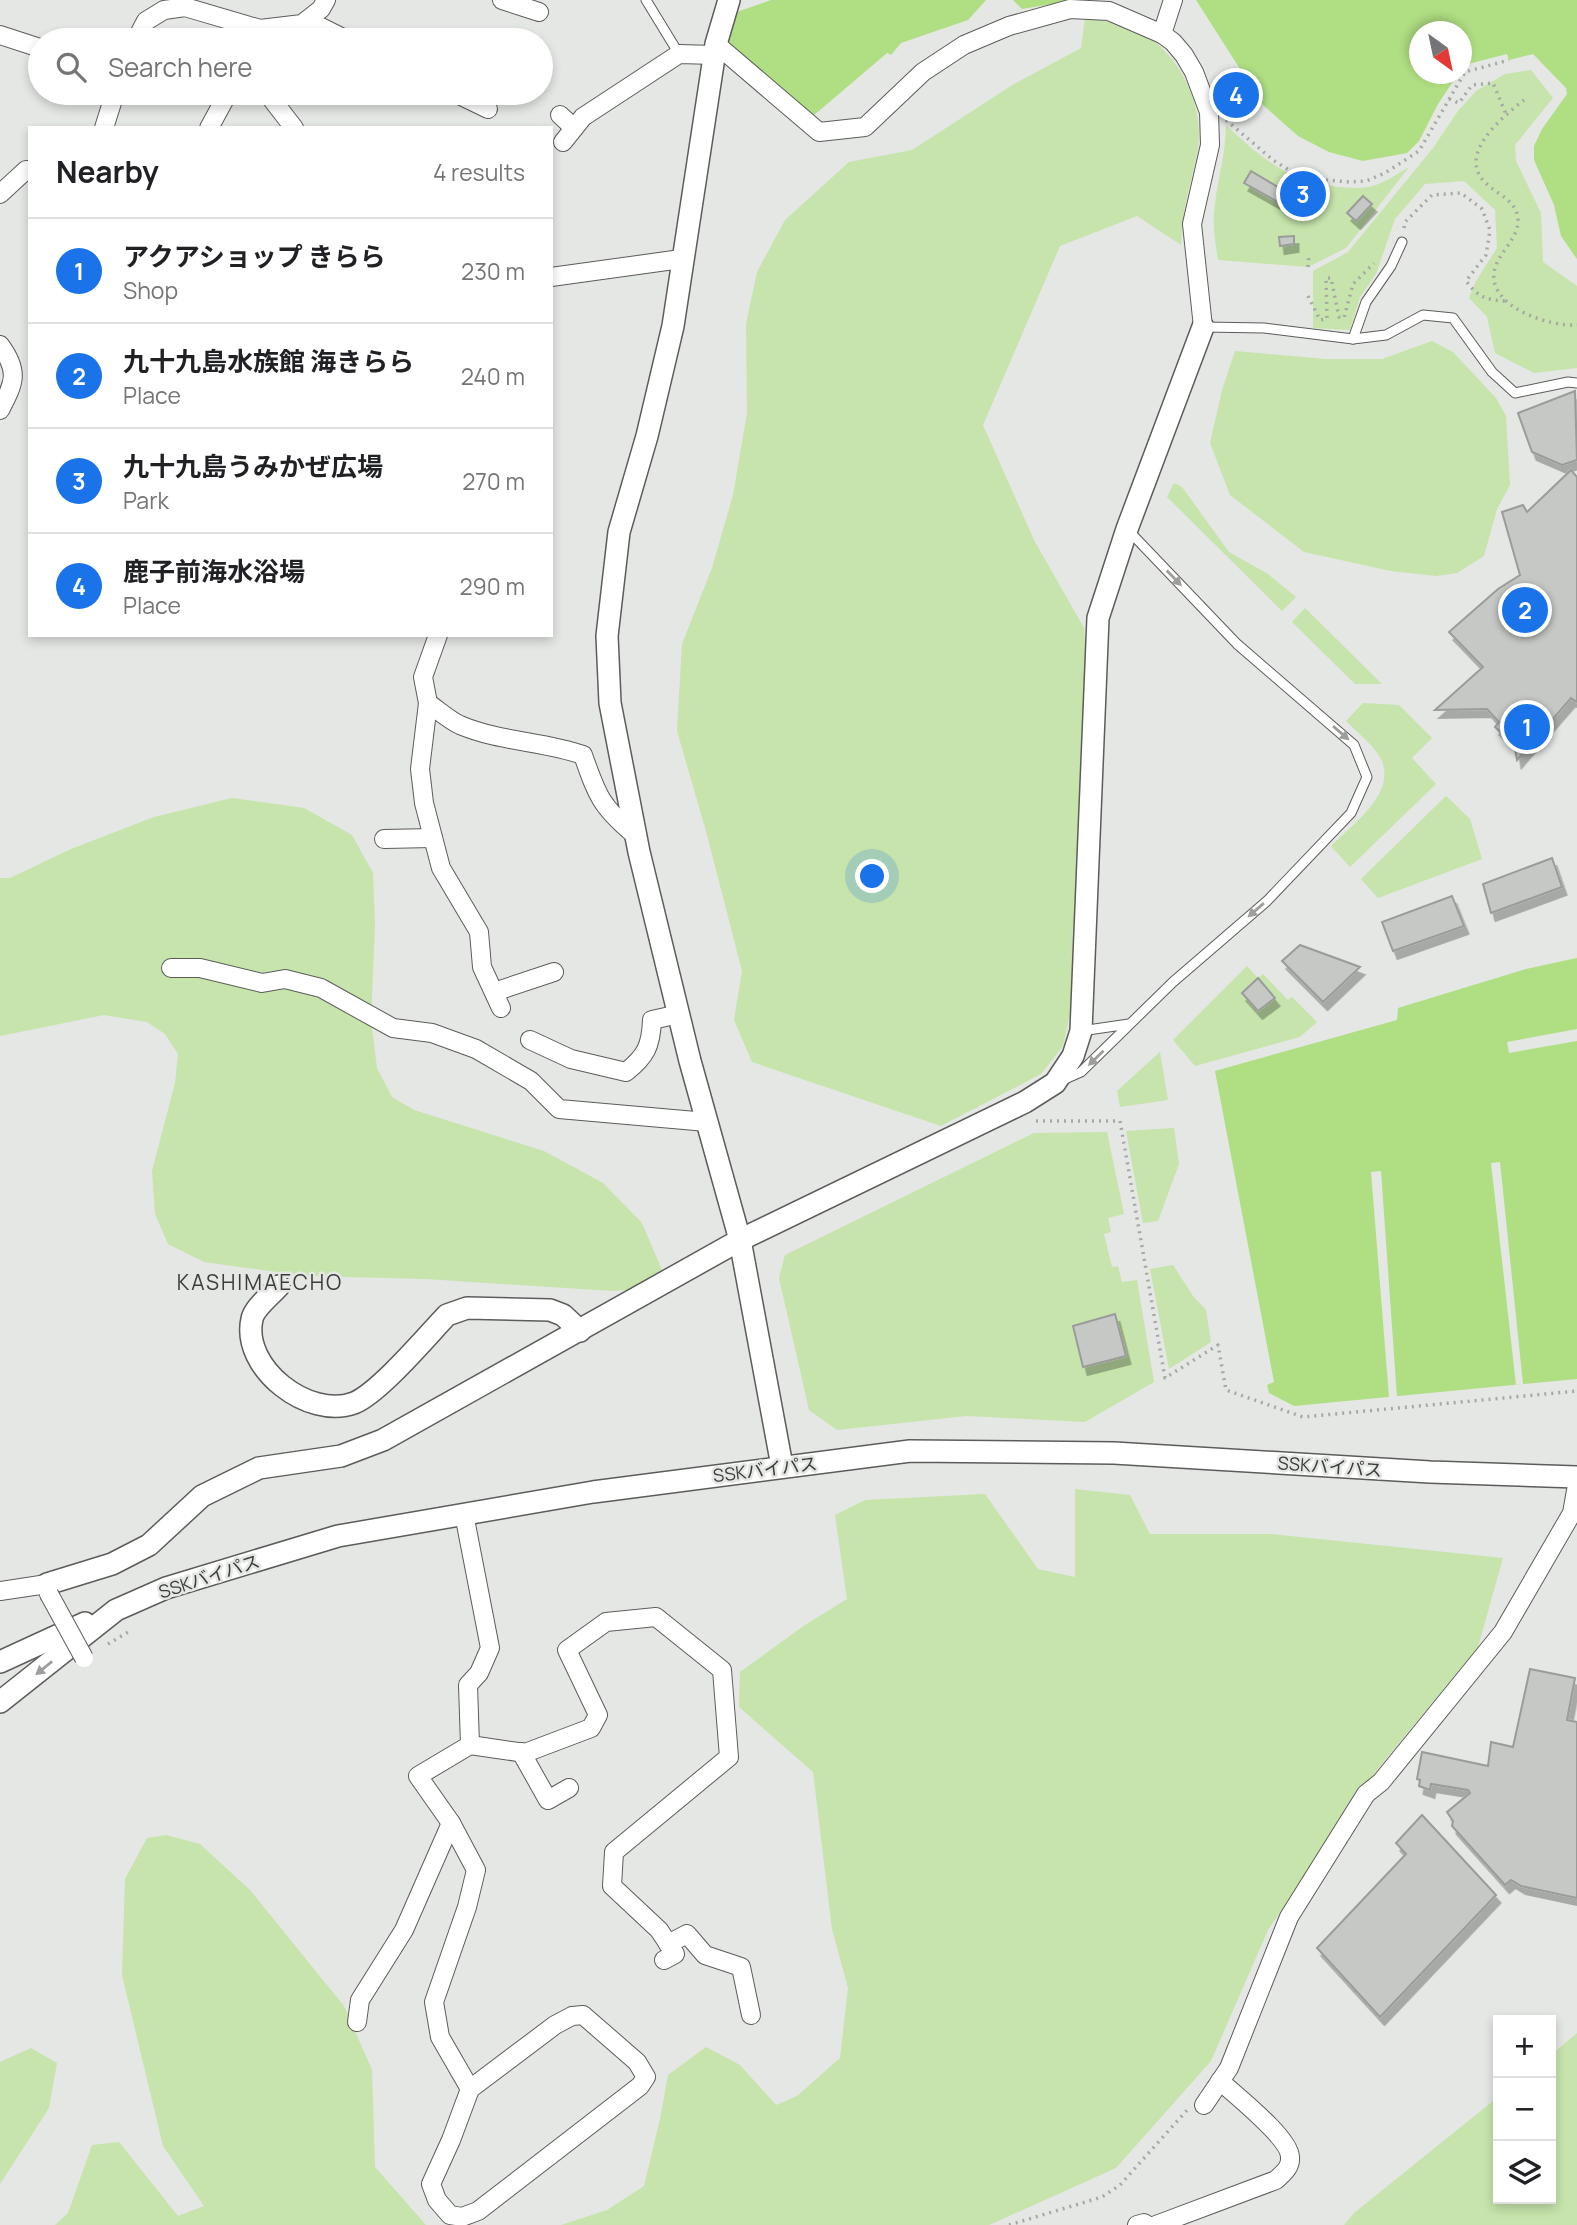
<!DOCTYPE html>
<html lang="en">
<head>
<meta charset="utf-8">
<style>
	body { margin:0; font-family:Manrope,"Noto Sans JP",sans-serif; background:#f6f6f6; color:#202124 }
	.controls { position:absolute; right:21px; bottom:21px; display:grid; overflow:hidden; border-radius:0px; box-shadow:0 4px 10px #0003 }
	.controls button { width:63px; height:63px; display:grid; place-items:center; padding:0; border:0; border-bottom:2px solid #e0e0e0; background:#fff; color:#202124; font:35px sans-serif }
	.compass { position:absolute; left:1409px; top:21px; width:63px; height:63px; border-radius:50%; background:#fff; box-shadow:0 4px 10px #0003; rotate:147deg }
	.you { position:absolute; left:873px; top:877px; width:24px; height:24px; margin:-18px; border:5px solid #fff; border-radius:50%; background:#1a73e8; box-shadow:0 0 0 10px #1a73e833 }
	.badge { display:grid; place-items:center; width:46px; height:46px; border-radius:50%; background:#1a73e8; color:#fff; font-size:23px; font-weight:700 }
	.pin { position:absolute; translate:-50% -50%; border:4px solid #fff; box-shadow:0 2px 7px #0006 }
	.list { margin:0; padding:0; list-style:none }
	h2 { display:flex; justify-content:space-between; align-items:center; height:91px; margin:0; padding:0 28px; font-size:30px }
	h2 small { font-size:23px; font-weight:400; color:#757577 }
	.list li { display:grid; grid-template-columns:46px 1fr auto; gap:21px; align-items:center; box-sizing:border-box; height:105px; padding:0 28px; border-top:2px solid #e0e0e0 }
	.list b { display:block; font-size:26px; white-space:nowrap }
	.list p { margin:0; font-size:23px; white-space:nowrap; color:#757577 }
	.list em { font-size:23px; font-style:normal; color:#757577 }
	.icon { flex:none; width:38px; height:38px; fill:none; stroke:currentColor; stroke-width:2; stroke-linecap:round; stroke-linejoin:round }
	.map { position:relative; flex:none; width:1577px; height:2225px; overflow:hidden }
	.search { position:absolute; background:#fff; box-shadow:0 4px 10px #0003; left:28px; top:28px; width:525px; height:77px; display:flex; align-items:center; gap:18px; box-sizing:border-box; padding:0 24px; border-radius:38px; color:#757577; font-size:26px }
	.panel { position:absolute; background:#fff; box-shadow:0 4px 10px #0003; left:28px; top:126px; width:525px; height:511px; border-radius:0px }
	.map>svg:first-child { display:block }
	.green { fill:#c6e4ab }
	.water { fill:#b0de82 }
	.pier { fill:#e4e7e3 }
	.building { fill:#c6c8c5; stroke:#9a9c99; stroke-width:2; filter:url(#shadow) }
	.lines { fill:none; stroke-linecap:round; stroke-linejoin:round }
	.service-casing { stroke:#5c5d5a; stroke-width:11 }
	.minor-casing { stroke:#5c5d5a; stroke-width:20 }
	.tertiary-casing { stroke:#5c5d5a; stroke-width:24 }
	.path { stroke:#a6a8a5; stroke-width:3.5; stroke-dasharray:2 5; stroke-linecap:butt }
	.service { stroke:#fff; stroke-width:9 }
	.minor { stroke:#fff; stroke-width:18 }
	.tertiary { stroke:#fff; stroke-width:21 }
	.minor-bridge-casing { stroke:#5c5d5a; stroke-width:20; stroke-linecap:butt }
	.minor-bridge { stroke:#fff; stroke-width:18 }
	.oneway { fill:#9e9e9d }
	.labels { text-anchor:middle; dominant-baseline:central; stroke-width:5; stroke-linejoin:round; paint-order:stroke }
	.street-label { font-size:18px; fill:#3c3d3b; stroke:#e4e7e3 }
	.quarter-label { font-size:21px; letter-spacing:2px; fill:#3c3d3b; stroke:#e4e7e3 }
</style>
</head>
<body>
<div class="map">
<svg width="1577" height="2225" viewBox="0 0 1577 2225">
	<defs>
		<filter id="shadow"><feDropShadow dx="4.5" dy="8" stdDeviation="0" flood-color="#0004"/></filter>
	</defs>
	<rect width="100%" height="100%" fill="#e4e7e3"/>
	<!-- green -->
	<g class="green">
		<path d="M1085,18c20,3 45,7 62,18 32,22 51,59 52,97 0,24 -9,46 -13,69 -3,14 -4,29 -5,43l-44,-29 -77,30 -77,179 51,115 50,88 3,39 -12,323 -12,56 -22,28 -100,52 -189,-64 -18,-42 8,-49 -36,-140 -29,-100 5,-87 30,-76 21,-73 14,-82 -1,-89 11,-52 28,-52 64,-58 63,-12 102,-66 67,-36z"/>
		<polygon points="1531,70 1553,98 1515,145 1516,161 1541,213 1543,262 1577,286 1577,368 1534,373 1495,353 1487,317 1469,298 1476,281 1497,248 1495,210 1464,181 1425,184 1395,219 1376,274 1360,297 1350,330 1313,328 1313,271 1348,252 1433,148 1458,111 1476,91 1505,74"/>
		<path d="M1226,125c36,34 61,55 112,62 13,1 25,2 38,-2 11,-4 23,-12 33,-18l-63,81 -38,19 -90,-7c-3,-19 -6,-37 -3,-56 3,-27 11,-51 11,-79z"/>
		<polygon points="1432,341 1453,352 1496,398 1506,416 1510,485 1497,509 1484,556 1457,573 1436,576 1391,571 1304,552 1230,495 1210,443 1222,390 1235,351 1325,359 1382,359"/>
		<polygon points="1174,483 1182,487 1229,552 1268,574 1296,597 1282,611 1167,497"/>
		<polygon points="1305,608 1382,684 1355,684 1292,622"/>
		<path d="M1363,703l36,2 33,33 -20,20 24,26 -86,83 -19,-21c22,-22 68,-54 49,-89 -8,-13 -24,-26 -34,-36z"/>
		<polygon points="1446,796 1470,819 1482,859 1378,898 1361,879"/>
		<polygon points="232,798 304,808 352,835 373,873 375,924 371,1021 377,1068 392,1097 414,1110 544,1151 603,1183 642,1223 662,1270 656,1288 613,1291 426,1279 306,1276 204,1262 168,1244 155,1214 152,1171 175,1083 178,1054 165,1034 147,1022 104,1015 0,1036 0,878 10,878 71,849 154,817"/>
		<polygon points="1247,966 1258,978 1263,974 1288,1000 1292,997 1317,1022 1300,1037 1195,1066 1173,1040"/>
		<polygon points="1160,1052 1168,1100 1120,1107 1117,1091"/>
		<polygon points="1174,1128 1179,1164 1158,1221 1143,1223 1126,1131"/>
		<polygon points="1107,1132 1124,1214 1108,1218 1111,1232 1104,1234 1112,1267 1118,1266 1122,1282 1137,1280 1154,1382 1085,1422 966,1416 837,1430 809,1410 779,1278 785,1255 1034,1133"/>
		<polygon points="1173,1265 1193,1296 1206,1310 1211,1342 1169,1369 1150,1269"/>
		<polygon points="1075,1489 1130,1495 1150,1534 1271,1534 1503,1558 1478,1647 1379,1767 1268,1930 1211,2061 1116,2168 989,2225 561,2225 607,2210 644,2186 660,2119 668,2075 706,2047 740,2065 776,2105 797,2096 840,2058 848,1988 832,1929 813,1772 739,1707 740,1672 805,1625 847,1599 835,1515 865,1500 985,1494 1038,1569 1075,1577"/>
		<polygon points="166,1835 200,1844 250,1890 344,2006 372,2070 375,2167 426,2225 55,2225 68,2213 92,2145 119,2142 178,2216 204,2206 163,2146 122,1975 125,1879 147,1838"/>
		<polygon points="1577,2033 1577,2225 1344,2225 1354,2213 1498,2097 1498,2199 1551,2199 1551,2055"/>
		<polygon points="31,2048 57,2063 49,2108 0,2184 0,2062"/>
	</g>
	<!-- water -->
	<g class="water">
		<polygon points="771,0 986,0 968,20 901,43 891,55 887,53 813,116 727,41 737,12"/>
		<polygon points="1013,0 1076,0 1022,9"/>
		<polygon points="1196,0 1577,0 1577,259 1561,236 1554,205 1534,160 1534,146 1542,129 1567,94 1566,88 1533,54 1509,60 1507,54 1464,65 1462,68 1462,32 1420,32 1420,74 1458,74 1438,104 1419,141 1407,153 1363,161 1329,152 1298,136 1263,105"/>
		<polygon points="1577,958 1577,1379 1294,1406 1269,1393 1267,1385 1274,1382 1215,1071 1397,1020 1398,1008 1526,969"/>
	</g>
	<!-- pier -->
	<g class="pier">
		<polygon points="1577,1029 1577,1041 1509,1053 1507,1042"/>
		<polygon points="1500,1162 1523,1384 1516,1385 1491,1163"/>
		<polygon points="1381,1171 1397,1397 1389,1397 1371,1172"/>
	</g>
	<!-- building -->
	<g class="building">
		<polygon points="1251,171 1283,190 1276,201 1244,183"/>
		<polygon points="1363,196 1372,204 1356,221 1347,213"/>
		<polygon points="1294,236 1294,244 1280,246 1279,237"/>
		<polygon points="1575,391 1577,460 1562,465 1532,452 1518,413"/>
		<polygon points="1571,470 1577,477 1577,702 1571,698 1517,760 1513,738 1507,730 1503,735 1495,727 1499,722 1487,709 1435,710 1483,667 1449,632 1498,589 1520,575 1502,512 1523,505 1527,512"/>
		<polygon points="1552,858 1562,887 1491,913 1483,884"/>
		<polygon points="1452,896 1464,926 1393,951 1382,922"/>
		<polygon points="1300,945 1360,967 1323,1002 1282,961"/>
		<polygon points="1258,978 1275,998 1258,1011 1242,993"/>
		<polygon points="1115,1314 1126,1356 1083,1367 1073,1326"/>
		<polygon points="1530,1669 1575,1678 1567,1720 1577,1722 1577,1898 1521,1886 1511,1880 1505,1885 1452,1826 1453,1821 1447,1812 1470,1793 1468,1790 1431,1784 1430,1790 1419,1786 1420,1780 1417,1779 1422,1752 1488,1766 1491,1742 1513,1747"/>
		<polygon points="1422,1815 1496,1895 1380,2017 1317,1948 1406,1854 1396,1843"/>
	</g>
	<g class="lines">
		<defs>
			<g id="service">
				<polyline points="646,0 679,54"/>
				<polyline points="1204,327 1264,328 1353,339 1386,335 1423,315 1453,318 1492,372 1515,393 1568,382 1577,383"/>
				<polyline points="1353,339 1366,302 1391,266 1402,242"/>
				<polyline points="1081,1031 1129,1024"/>
				<polyline points="1063,1080 1081,1072 1173,982 1267,901 1351,813 1367,777 1354,745 1237,644 1128,530"/>
			</g>
			<g id="minor">
				<polyline points="502,0 539,12"/>
				<polyline points="1173,0 1162,34 1173,42 1184,55 1194,72 1209,112 1210,145 1192,224 1203,327"/>
				<polyline points="307,20 347,40"/>
				<polyline points="0,35 40,48"/>
				<polyline points="136,40 146,21 164,10 185,7 260,29 302,24 321,9 326,0"/>
				<polyline points="716,44 819,132 865,127 923,72 964,45 1009,26 1070,9 1109,11 1162,34"/>
				<polyline points="267,93 294,128"/>
				<polyline points="455,93 488,109"/>
				<polyline points="560,115 574,128"/>
				<polyline points="104,128 115,93"/>
				<polyline points="209,128 227,95 231,93"/>
				<polyline points="563,142 583,117 679,54 714,55"/>
				<polyline points="0,194 26,170 30,170"/>
				<polyline points="551,277 681,259"/>
				<path d="M0,345c20,27 14,38 0,65"/>
				<path d="M438,635l-15,42 5,26c10,7 21,17 32,22 40,17 83,16 123,30 14,40 18,52 52,80"/>
				<polyline points="428,703 420,769 424,803 441,868 479,932 482,967 501,1008"/>
				<polyline points="384,839 433,838"/>
				<polyline points="171,968 200,968 262,983 285,979 321,988 393,1028 432,1033 476,1049 531,1081 559,1109 707,1122"/>
				<polyline points="494,992 554,972"/>
				<path d="M530,1040l41,19 55,13c20,-16 25,-26 26,-52l27,-6"/>
				<polyline points="464,1514 490,1648 479,1673 468,1685 470,1745 418,1776 451,1823 476,1870 467,1907 434,2002 440,2037 470,2089 451,2140 431,2184 437,2200 450,2215 462,2217 478,2211 640,2086 646,2077 637,2062 583,2015 572,2016 555,2025 470,2089"/>
				<polyline points="0,1591 47,1584 49,1594"/>
				<polyline points="470,1745 525,1753 591,1728 598,1715 567,1650 606,1622 656,1617 722,1670 729,1757 614,1852 612,1886 659,1930 675,1954 664,1960"/>
				<polyline points="521,1752 548,1800 569,1788"/>
				<polyline points="668,1944 687,1934 705,1955 741,1967 751,2015"/>
				<polyline points="357,2022 360,2000 404,1930 451,1823"/>
				<polyline points="1204,2105 1229,2068 1289,1917 1366,1794 1381,1782 1503,1632 1572,1513 1577,1485"/>
				<polyline points="1137,2225 1144,2223 1147,2225"/>
				<path d="M1156,2225l120,-45c7,-7 15,-12 14,-23 0,-19 -55,-62 -70,-76"/>
			</g>
			<g id="tertiary">
				<polyline points="729,0 716,44 673,326 647,436 619,532 607,636 610,703 639,852 690,1061 740,1240 782,1466"/>
				<path d="M279,1286c-8,9 -25,22 -27,33 -11,49 57,101 102,84 25,-10 73,-67 93,-88l20,-7 83,2 13,5 17,16"/>
				<polyline points="47,1584 112,1564 149,1545 202,1496 259,1468 341,1456 383,1440 740,1240 1025,1102 1055,1083 1073,1056 1081,1031 1098,618 1127,529 1203,327"/>
				<polyline points="0,1662 85,1623"/>
				<polyline points="0,1702 116,1610 166,1588 338,1536 593,1492 910,1451 1114,1453 1430,1472 1577,1477"/>
			</g>
		</defs>
		<!-- service casing -->
		<use href="#service" class="service-casing"/>
		<!-- minor casing -->
		<use href="#minor" class="minor-casing"/>
		<!-- tertiary casing -->
		<use href="#tertiary" class="tertiary-casing"/>
		<!-- path -->
		<g class="path">
			<polyline points="1449,99 1459,103 1472,85 1493,83 1506,114"/>
			<path d="M1524,100c-23,18 -70,57 -36,85 12,11 29,16 30,35 0,21 -22,34 -24,53 -4,35 57,54 83,52"/>
			<polyline points="1226,120 1273,160 1289,170 1315,179 1349,182 1366,181 1385,173 1419,151 1465,72 1509,60"/>
			<path d="M1404,228l1,-6 27,-27 29,-2 21,16 8,21 -4,25 -20,26c12,16 20,19 40,20"/>
			<polyline points="1308,267 1309,255"/>
			<polyline points="1308,296 1320,320 1327,319 1326,278 1331,278 1339,317 1344,318 1353,284 1374,263"/>
			<polyline points="1036,1121 1120,1121 1165,1378 1218,1345 1226,1390 1303,1417 1577,1391"/>
			<polyline points="108,1644 130,1631"/>
			<polyline points="1009,2225 1102,2197 1120,2185 1188,2109"/>
		</g>
		<!-- service -->
		<use href="#service" class="service"/>
		<!-- minor -->
		<use href="#minor" class="minor"/>
		<!-- tertiary -->
		<use href="#tertiary" class="tertiary"/>
		<defs>
			<polyline id="minor-bridge" points="49,1594 84,1658"/>
		</defs>
		<!-- minor-bridge casing -->
		<use href="#minor-bridge" class="minor-bridge-casing"/>
		<!-- minor-bridge -->
		<use href="#minor-bridge" class="minor-bridge"/>
	</g>
	<!-- one-way arrows -->
	<defs><path id="oneway-solid" d="M-6-.8H1V-3.2L6.5 0L1 3.2V.8H-6Z" transform="scale(1.75)"/></defs>
	<g class="oneway">
		<use href="#oneway-solid" transform="translate(1174 578) rotate(46)"/>
		<use href="#oneway-solid" transform="translate(1341 733) rotate(41)"/>
		<use href="#oneway-solid" transform="translate(1256 910) rotate(139)"/>
		<use href="#oneway-solid" transform="translate(1096 1058) rotate(136)"/>
		<use href="#oneway-solid" transform="translate(44 1668) rotate(141)"/>
	</g>
	<g class="labels">
		<!-- street labels -->
		<g class="street-label">
			<text transform="translate(1330 1466) rotate(4)">SSKバイパス</text>
			<text transform="translate(765 1469) rotate(-7)">SSKバイパス</text>
			<text transform="translate(209 1576) rotate(-18)">SSKバイパス</text>
		</g>
		<!-- quarter labels -->
		<g class="quarter-label">
			<text x="260" y="1282">KASHIMAECHO</text>
		</g>
	</g>
</svg>
<div class="controls">
<button>+</button>
<button>−</button>
<button><svg class="icon" aria-label="layers" viewBox="0 0 24 24"><path d="M12 4l9 5-9 5-9-5zM3 14l9 5 9-5"/></svg></button>
</div>
<svg class="compass" viewBox="-18 -18 36 36"><path d="M0-13l5 13h-10z" fill="#e53935"/><path d="M0 13l5-13h-10z" fill="#757577"/></svg>
<div class="you"></div>
<div class="pin badge" style="left:1527px;top:727px">1</div>
<div class="pin badge" style="left:1525px;top:610px">2</div>
<div class="pin badge" style="left:1303px;top:194px">3</div>
<div class="pin badge" style="left:1236px;top:95px">4</div>
<div class="search"><svg class="icon" aria-label="search" viewBox="0 0 24 24"><circle cx="10" cy="10" r="6"/><path d="M15 15l6 6"/></svg>Search here</div>
<section class="panel">
<h2>Nearby<small>4 results</small></h2>
<ul class="list">
<li><span class="badge">1</span><div><b>アクアショップ きらら</b><p>Shop</p></div><em>230 m</em></li>
<li><span class="badge">2</span><div><b>九十九島水族館 海きらら</b><p>Place</p></div><em>240 m</em></li>
<li><span class="badge">3</span><div><b>九十九島うみかぜ広場</b><p>Park</p></div><em>270 m</em></li>
<li><span class="badge">4</span><div><b>鹿子前海水浴場</b><p>Place</p></div><em>290 m</em></li>
</ul>
</section>
</div>
</body>
</html>
